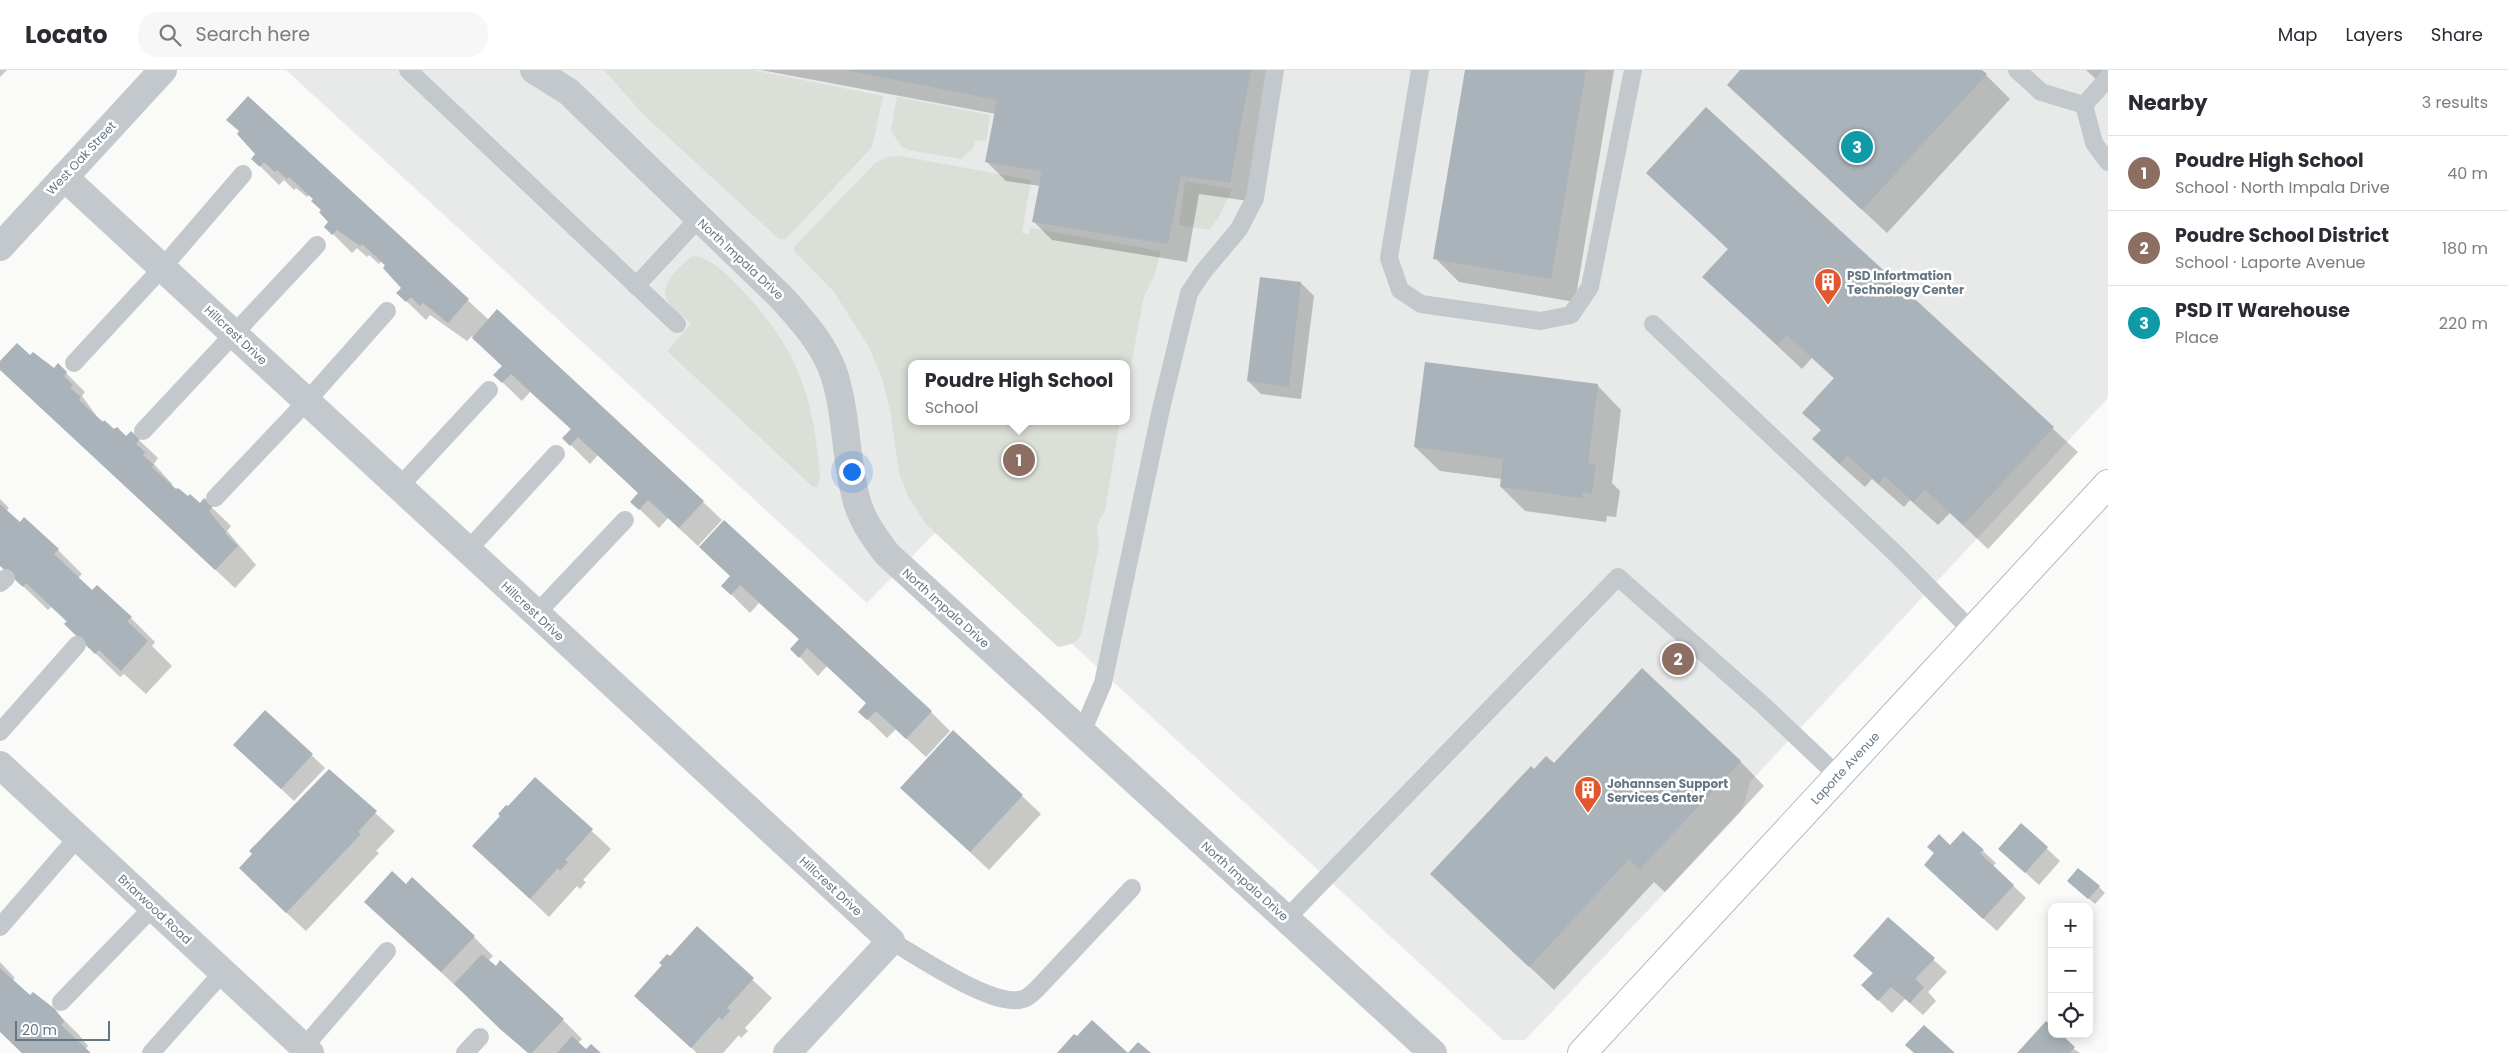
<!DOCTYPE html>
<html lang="en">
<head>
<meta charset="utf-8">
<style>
	body { margin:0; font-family:Poppins,sans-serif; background:#f7f7f7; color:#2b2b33 }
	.controls { position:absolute; right:15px; bottom:15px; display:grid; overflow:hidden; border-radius:10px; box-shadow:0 2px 12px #0003 }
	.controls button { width:45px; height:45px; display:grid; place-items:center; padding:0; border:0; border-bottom:1px solid #e1e1e2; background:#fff; color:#2b2b33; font:25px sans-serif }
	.scale { position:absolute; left:15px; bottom:12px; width:95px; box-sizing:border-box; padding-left:5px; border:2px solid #657683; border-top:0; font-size:14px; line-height:18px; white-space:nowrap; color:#657683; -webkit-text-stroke:4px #fff; paint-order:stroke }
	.you { position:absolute; left:851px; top:401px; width:18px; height:18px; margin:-12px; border:4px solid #fff; border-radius:50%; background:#1a73e8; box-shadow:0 0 0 8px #1a73e833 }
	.badge { display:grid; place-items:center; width:32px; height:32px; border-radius:50%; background:#e4572e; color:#fff; font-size:16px; font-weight:700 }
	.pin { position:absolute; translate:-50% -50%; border:2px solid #fff; box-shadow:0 1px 5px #0006 }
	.popup { position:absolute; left:908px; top:290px; width:222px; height:65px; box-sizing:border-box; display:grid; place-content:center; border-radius:10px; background:#fff; filter:drop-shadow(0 1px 4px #0005); font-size:16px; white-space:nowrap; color:#7c7c81 }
	.popup b { font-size:19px; color:#2b2b33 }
	.popup::after { content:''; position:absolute; left:50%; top:100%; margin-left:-10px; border:10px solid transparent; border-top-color:#fff }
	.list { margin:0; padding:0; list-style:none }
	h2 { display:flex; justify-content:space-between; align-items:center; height:65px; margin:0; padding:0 20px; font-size:21px }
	h2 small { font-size:16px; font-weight:400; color:#7c7c81 }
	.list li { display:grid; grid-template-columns:32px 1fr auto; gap:15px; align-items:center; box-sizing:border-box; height:75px; padding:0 20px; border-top:1px solid #e1e1e2 }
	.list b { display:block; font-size:19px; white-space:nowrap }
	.list p { margin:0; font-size:16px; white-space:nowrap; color:#7c7c81 }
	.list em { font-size:16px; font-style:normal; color:#7c7c81 }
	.icon { flex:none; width:28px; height:28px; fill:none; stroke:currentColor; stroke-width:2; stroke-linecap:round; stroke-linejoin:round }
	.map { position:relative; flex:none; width:2108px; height:983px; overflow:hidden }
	header { display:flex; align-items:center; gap:30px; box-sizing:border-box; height:70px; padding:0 25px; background:#fff; border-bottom:1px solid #e1e1e2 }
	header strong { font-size:24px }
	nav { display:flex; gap:28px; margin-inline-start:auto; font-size:18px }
	.search { width:350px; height:45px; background:#f7f7f7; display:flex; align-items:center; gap:12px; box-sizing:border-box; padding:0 18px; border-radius:20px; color:#7c7c81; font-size:19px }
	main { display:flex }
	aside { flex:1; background:#fff }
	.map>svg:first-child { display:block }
	.built { fill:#e8e9e9; fill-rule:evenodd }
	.green { fill:#dadfd7 }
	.shadow { fill:#0003 }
	.building { fill:#aab3b9 }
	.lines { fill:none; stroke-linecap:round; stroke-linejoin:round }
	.secondary-casing { stroke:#b3babf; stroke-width:30 }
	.lane { stroke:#c3c8cc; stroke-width:18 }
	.street { stroke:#c3c8cc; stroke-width:28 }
	.secondary { stroke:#fff; stroke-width:28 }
	.labels { text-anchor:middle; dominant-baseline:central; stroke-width:5; stroke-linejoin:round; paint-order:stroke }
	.street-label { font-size:12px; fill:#657683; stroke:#fff }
	.poi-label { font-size:12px; font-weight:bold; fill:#657683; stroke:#fff; text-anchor:start }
</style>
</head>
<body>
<header>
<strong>Locato</strong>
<div class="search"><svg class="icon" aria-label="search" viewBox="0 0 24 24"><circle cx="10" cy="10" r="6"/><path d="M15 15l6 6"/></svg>Search here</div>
<nav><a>Map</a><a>Layers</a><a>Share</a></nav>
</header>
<main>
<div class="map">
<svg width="2108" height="983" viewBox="0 0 2108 983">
	<rect width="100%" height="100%" fill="#fafaf8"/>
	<!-- built -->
	<path class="built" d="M286,0h1822v328l-358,384 -8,29 -217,229h-22l-433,-398 -10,4 -125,-113 -68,70zM912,294h214v57h-214z"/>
	<!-- green -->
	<g class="green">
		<polygon points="604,0 752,0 883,26 872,77 786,169 779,169 643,44"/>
		<polygon points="897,27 990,45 986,71 975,70 974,77 961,89 909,80 902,77 891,61"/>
		<path d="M900,86l131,24 -9,53 7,1 1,-6 131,23 -7,26 -10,19 -17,91 -1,-23h-214v57h208l-15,90 -8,14 2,20 -17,87c-3,11 -13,13 -24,15l-132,-123 -17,-26 -10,-25 -8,-58 -8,-34 -14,-34 -35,-55 -39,-40 -1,-5 81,-84 12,-6z"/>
		<polygon points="1185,111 1232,119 1219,147 1209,160 1179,155"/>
		<path d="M693,186c19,2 33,18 46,31 58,60 75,109 81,191l-3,9h-4l-146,-136 24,-27c-7,-8 -21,-16 -25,-26 -5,-15 16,-35 27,-42z"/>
	</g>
	<!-- shadow -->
	<g class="shadow">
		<polygon points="0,0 7,0 0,7"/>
		<polygon points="760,0 1266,0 1272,6 1249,131 1199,124 1187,192 1052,170 1033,151 1040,116 1006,111 987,92 996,44"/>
		<polygon points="1466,0 1614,0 1575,232 1459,212 1435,188"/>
		<polygon points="1742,0 1981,0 2010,29 1887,163 1728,15"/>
		<polygon points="2086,0 2108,0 2101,14"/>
		<polygon points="248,28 489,250 703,432 722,450 698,476 668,448 659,458 632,432 639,423 598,385 590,394 564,368 572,360 530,322 522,331 495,305 503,296 472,266 467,271 430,245 426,250 398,223 403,218 386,196 381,192 379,194 369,185 367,187 357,178 352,183 326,157 330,152 314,130 309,125 307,127 296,118 294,120 284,110 279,115 253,89 257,84"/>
		<polygon points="1706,39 2078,382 1988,479 1950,443 1938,455 1910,430 1904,437 1872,409 1865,417 1838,393 1814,369 1822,361 1835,309 1812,288 1802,299 1704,207 1729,180 1648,103"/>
		<polygon points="1261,209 1301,213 1314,226 1301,329 1261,324 1248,311"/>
		<polygon points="30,286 54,300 58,295 85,322 82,326 98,348 126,368 139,370 158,388 154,394 172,414 171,416 200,434 204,430 231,456 227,461 256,495 235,518 0,298 0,293"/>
		<polygon points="1597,315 1621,340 1612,413 1620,421 1616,447 1607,446 1606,452 1525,441 1501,417 1502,409 1440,401 1415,377"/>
		<polygon points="0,429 9,438 6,441 20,454 58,480 82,504 78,508 93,522 131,548 155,572 152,576 172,596 146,624 124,604 120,607 90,578 67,552 51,537 48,540 0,494"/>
		<polygon points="731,506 931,642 950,661 926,687 896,659 887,668 860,642 868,634 827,596 818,606 792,579 800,570 759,533 750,543 723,516"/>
		<polygon points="266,642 325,698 294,731 248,688"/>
		<polygon points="1740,691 1764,716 1665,822 1654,812 1554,920 1432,804 1534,701 1554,694"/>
		<polygon points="329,701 395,761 376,781 379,783 306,861 259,817"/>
		<polygon points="535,708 611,779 583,810 586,812 580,819 577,816 549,847 474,776"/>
		<polygon points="1022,726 1041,744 989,800 921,736"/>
		<polygon points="2022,755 2060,791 2039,815 2013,791"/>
		<polygon points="1951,777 1983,781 1996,793 1993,796 2026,828 1997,861 1938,808"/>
		<polygon points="406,816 474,867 493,886 488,891 563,950 582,969 578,973 586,981 599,983 529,983 385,851"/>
		<polygon points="2075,817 2099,817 2105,823 2095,834"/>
		<polygon points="1888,849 1947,902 1928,922 1936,931 1923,945 1905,929 1892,943 1876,928 1874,904 1868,899"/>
		<polygon points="697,858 772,928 745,958 748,961 741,968 739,965 723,983 697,983 655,945"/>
		<polygon points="0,892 15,908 12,911 30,927 54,940 79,965 88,976 85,979 90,983 22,983 0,961"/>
		<polygon points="2052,964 2080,983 2019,983"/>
	</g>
	<!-- building -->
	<g class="building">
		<polygon points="845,0 1251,0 1230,113 1181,106 1168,174 1032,152 1042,101 985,92 997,30"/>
		<polygon points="1465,0 1586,0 1551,209 1433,189"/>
		<polygon points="1740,0 1982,0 1987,4 1862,140 1727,15"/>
		<polygon points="248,26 469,229 448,253 423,233 420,236 411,227 406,232 396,223 401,218 383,198 385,195 362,174 360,176 337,160 332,165 324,157 328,152 319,142 321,140 311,131 313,129 289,107 287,109 277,100 275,102 264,92 260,97 251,89 255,84 237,64 239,61 226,50"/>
		<polygon points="1706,37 2054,357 1963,455 1925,420 1913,432 1885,406 1879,414 1847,385 1840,394 1812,369 1821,360 1802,343 1834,308 1787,265 1777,275 1702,207 1728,179 1646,103"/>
		<polygon points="1260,207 1301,212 1289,317 1247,311"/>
		<polygon points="497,239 704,431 679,458 648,430 639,440 630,432 638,423 578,367 570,376 562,368 571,359 511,304 502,313 493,305 502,296 472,268"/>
		<polygon points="17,273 30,285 33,282 54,298 58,293 67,302 64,306 73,315 70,318 81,327 79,330 103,352 104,350 114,359 117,357 126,366 131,361 140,369 136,374 145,382 143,385 154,395 152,397 176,419 178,418 188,426 190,424 200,433 204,428 213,436 209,441 226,462 225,463 238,476 215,500 0,300 0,291"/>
		<polygon points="1425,292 1598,314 1588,394 1596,395 1592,424 1583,422 1582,428 1500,417 1503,389 1414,377"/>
		<polygon points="0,434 20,452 24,447 59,479 54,484 92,520 97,515 132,547 127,551 148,571 121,601 99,580 95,584 64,554 67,551 26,513 23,517 0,496"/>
		<polygon points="724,450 932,641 906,669 876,641 867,650 858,642 866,633 807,578 799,588 790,579 799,569 740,515 731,525 721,516 730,506 699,477"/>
		<polygon points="1642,598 1741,691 1640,799 1629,789 1529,897 1430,804 1531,696 1534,699 1546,686 1554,693"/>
		<polygon points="265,640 313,684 281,719 233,675"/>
		<polygon points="953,660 1023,725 970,782 900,718"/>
		<polygon points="329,699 377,741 358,762 361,764 286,843 239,798 252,784 249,781"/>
		<polygon points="535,707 593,759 565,790 568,792 560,801 558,798 530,829 472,776 500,746 498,744 506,735 508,736"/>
		<polygon points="2021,753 2048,777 2025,803 1998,779"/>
		<polygon points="1963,761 1984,780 1980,783 2014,815 1983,849 1924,795 1934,783 1927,777 1939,764 1950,775"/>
		<polygon points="2078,798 2100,816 2088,829 2067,811"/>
		<polygon points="392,801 406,814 412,807 475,866 441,902 364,832"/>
		<polygon points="1888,847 1935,888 1915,909 1924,917 1910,933 1891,917 1878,931 1861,915 1873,903 1853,886"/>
		<polygon points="697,856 754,908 727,938 730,941 722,950 719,947 691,978 634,926 662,895 659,893 667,884 670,886"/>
		<polygon points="482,884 496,896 500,890 564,949 532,983 528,983 500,959 454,914"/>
		<polygon points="0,898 30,925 33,922 55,939 64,951 61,955 91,983 22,983 0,962"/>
		<polygon points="1092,950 1128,983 1138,972 1151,983 1057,983 1074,964 1077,966"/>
		<polygon points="2046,951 2052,956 2052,964 2061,964 2075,977 2070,983 2017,983"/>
		<polygon points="1924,955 1955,983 1914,983 1905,975"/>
		<polygon points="572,966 586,979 591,974 601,983 557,983"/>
	</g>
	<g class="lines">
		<defs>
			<polyline id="secondary" points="1582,983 2108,414"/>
		</defs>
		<!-- secondary casing -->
		<use href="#secondary" class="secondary-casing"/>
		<!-- lane -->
		<g class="lane">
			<polyline points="408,0 677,254"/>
			<polyline points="1420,0 1389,188 1400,220 1421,234 1540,251 1571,245 1590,217 1633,0"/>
			<polyline points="2017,0 2041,22 2084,35"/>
			<polyline points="2108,8 2084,35 2094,73 2108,92"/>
			<polyline points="636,216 698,149"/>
			<polyline points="1653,254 1897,485 1972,561"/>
			<polyline points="74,293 162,198 243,104"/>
			<polyline points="143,361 317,175"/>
			<polyline points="399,417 489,320"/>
			<polyline points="215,428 307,331 387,241"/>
			<polyline points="468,480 556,384"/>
			<polyline points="0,513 6,508"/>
			<polyline points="536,544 625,450"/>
			<polyline points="0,662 77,575"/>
			<polyline points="1082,662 1103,613 1161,339 1189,223 1203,202 1239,159 1255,128 1275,0"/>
			<polyline points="1287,848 1618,507 1762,634 1838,706"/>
			<polyline points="0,857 78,767"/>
			<path d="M891,871c27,15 103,68 132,58 5,-1 9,-6 13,-9l96,-102"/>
			<polyline points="61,932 153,837"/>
			<polyline points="304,977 387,881"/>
			<polyline points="151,983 223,902"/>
			<polyline points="465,983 480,967"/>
		</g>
		<!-- street -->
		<g class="street">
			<path d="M534,0l35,22 214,207c20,23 41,45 51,75 13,40 11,84 22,124 5,21 18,39 31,56l546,499"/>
			<polyline points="64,107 891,871 787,983"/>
			<polyline points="0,177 163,0"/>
			<polyline points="0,695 310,983"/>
		</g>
		<!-- secondary -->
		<use href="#secondary" class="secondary"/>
	</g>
	<!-- icons -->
	<defs>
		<symbol id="building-pin" viewBox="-11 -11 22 30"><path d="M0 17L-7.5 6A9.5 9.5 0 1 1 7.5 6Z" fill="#e4572e" stroke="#fff"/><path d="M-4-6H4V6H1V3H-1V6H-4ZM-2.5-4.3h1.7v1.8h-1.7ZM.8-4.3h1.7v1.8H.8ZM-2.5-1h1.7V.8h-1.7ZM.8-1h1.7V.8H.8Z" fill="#fff"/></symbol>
	</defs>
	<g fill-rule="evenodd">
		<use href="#building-pin" x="1812" y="196" width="32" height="43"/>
		<use href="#building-pin" x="1572" y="704" width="32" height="43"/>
	</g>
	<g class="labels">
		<!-- street labels -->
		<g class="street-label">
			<text transform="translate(81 88) rotate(-47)">West Oak Street</text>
			<text transform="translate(741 189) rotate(43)">North Impala Drive</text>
			<text transform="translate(236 265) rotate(43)">Hillcrest Drive</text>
			<text transform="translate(946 538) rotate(42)">North Impala Drive</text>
			<text transform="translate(533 541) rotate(43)">Hillcrest Drive</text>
			<text transform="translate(1845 698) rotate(-47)">Laporte Avenue</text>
			<text transform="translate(1245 811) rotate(42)">North Impala Drive</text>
			<text transform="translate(831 816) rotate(43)">Hillcrest Drive</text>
			<text transform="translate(155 839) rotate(43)">Briarwood Road</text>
		</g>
		<!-- poi labels -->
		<g class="poi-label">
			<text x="1847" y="205">PSD Infortmation<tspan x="1847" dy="14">Technology Center</tspan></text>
			<text x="1607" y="713">Johannsen Support<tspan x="1607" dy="14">Services Center</tspan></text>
		</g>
	</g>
</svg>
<div class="controls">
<button>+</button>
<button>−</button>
<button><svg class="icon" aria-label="locate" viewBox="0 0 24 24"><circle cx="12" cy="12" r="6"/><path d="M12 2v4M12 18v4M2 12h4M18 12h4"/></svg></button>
</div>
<div class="scale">20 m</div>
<div class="you"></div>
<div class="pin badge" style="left:1019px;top:390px;background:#8d6e63">1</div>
<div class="popup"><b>Poudre High School</b>School</div>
<div class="pin badge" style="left:1678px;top:589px;background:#8d6e63">2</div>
<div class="pin badge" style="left:1857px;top:77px;background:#0f9aa8">3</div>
</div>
<aside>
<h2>Nearby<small>3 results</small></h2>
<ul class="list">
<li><span class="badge" style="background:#8d6e63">1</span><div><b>Poudre High School</b><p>School · North Impala Drive</p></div><em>40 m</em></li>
<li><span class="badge" style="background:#8d6e63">2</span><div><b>Poudre School District</b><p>School · Laporte Avenue</p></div><em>180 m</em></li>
<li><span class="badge" style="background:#0f9aa8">3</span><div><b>PSD IT Warehouse</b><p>Place</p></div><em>220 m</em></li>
</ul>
</aside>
</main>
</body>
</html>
